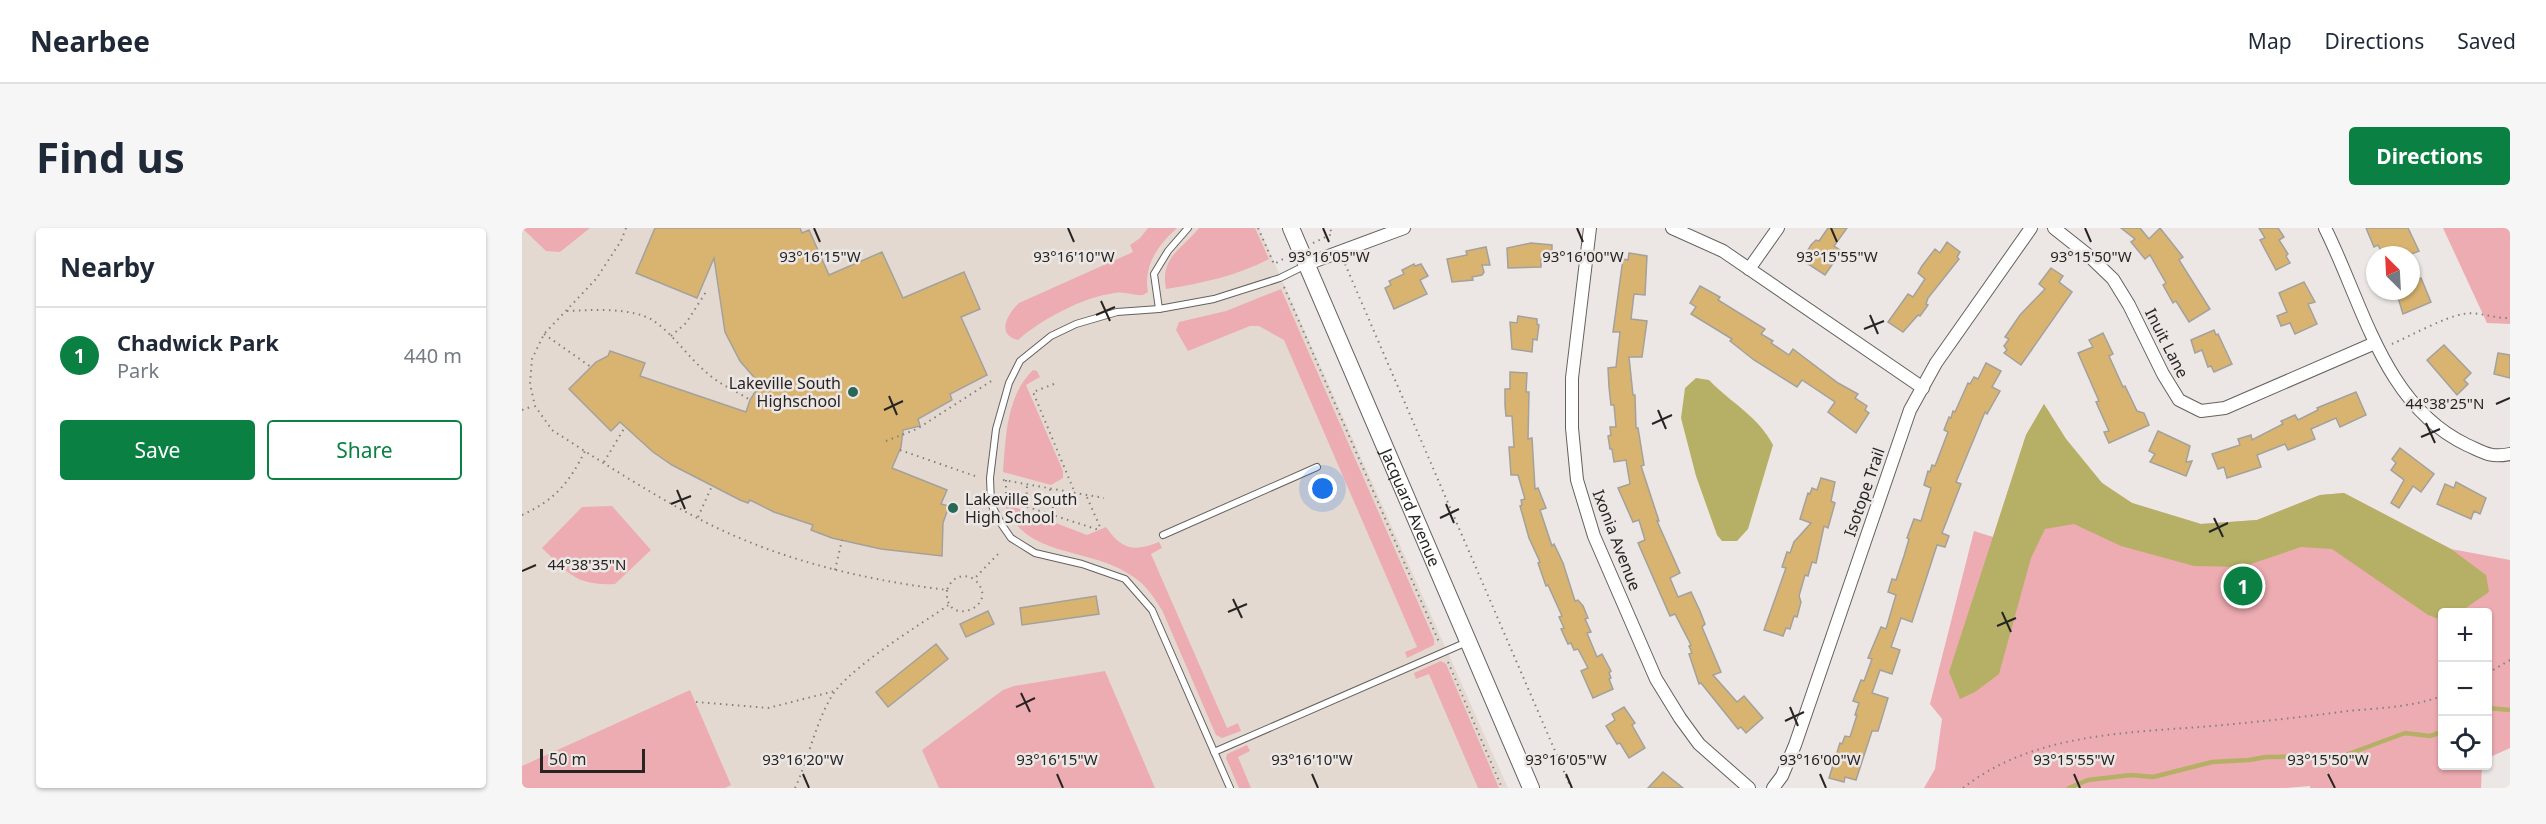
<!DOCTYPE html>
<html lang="en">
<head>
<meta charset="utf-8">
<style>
	body { margin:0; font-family:"Noto Sans",sans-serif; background:#f6f6f7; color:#1f2937 }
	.controls { position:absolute; right:18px; bottom:18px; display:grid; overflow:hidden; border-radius:6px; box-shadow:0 2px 4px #0004 }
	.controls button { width:54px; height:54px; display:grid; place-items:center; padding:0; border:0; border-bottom:2px solid #e0e1e3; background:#fff; color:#1f2937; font:30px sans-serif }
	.compass { position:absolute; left:1844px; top:18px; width:54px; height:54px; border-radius:50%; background:#fff; box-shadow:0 2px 4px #0004; rotate:336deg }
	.scale { position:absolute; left:18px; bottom:15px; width:105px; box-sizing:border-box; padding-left:6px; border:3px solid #272524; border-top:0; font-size:16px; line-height:21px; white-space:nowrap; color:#272524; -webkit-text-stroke:4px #ece7e4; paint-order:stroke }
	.you { position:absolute; left:801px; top:261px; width:21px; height:21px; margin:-15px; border:4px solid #fff; border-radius:50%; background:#1a73e8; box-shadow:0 0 0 9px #1a73e833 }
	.badge { display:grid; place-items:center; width:39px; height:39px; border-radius:50%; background:#0b8043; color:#fff; font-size:20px; font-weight:700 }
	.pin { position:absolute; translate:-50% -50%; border:3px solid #fff; box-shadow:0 2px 6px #0006 }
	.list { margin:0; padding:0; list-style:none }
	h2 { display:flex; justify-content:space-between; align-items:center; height:78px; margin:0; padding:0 24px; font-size:26px }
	h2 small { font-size:20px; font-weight:400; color:#747a83 }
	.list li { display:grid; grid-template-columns:39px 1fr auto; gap:18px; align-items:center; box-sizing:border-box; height:96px; padding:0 24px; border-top:2px solid #e0e1e3 }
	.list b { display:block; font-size:22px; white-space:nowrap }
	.list p { margin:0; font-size:20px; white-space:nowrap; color:#747a83 }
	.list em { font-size:20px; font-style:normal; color:#747a83 }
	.actions { display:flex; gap:12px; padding:18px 24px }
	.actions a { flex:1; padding:14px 0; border:2px solid #0b8043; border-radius:6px; text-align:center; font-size:21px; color:#0b8043 }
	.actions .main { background:#0b8043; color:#fff }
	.icon { flex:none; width:33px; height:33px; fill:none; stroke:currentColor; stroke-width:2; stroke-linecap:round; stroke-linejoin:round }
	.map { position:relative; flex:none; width:1988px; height:560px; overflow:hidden; border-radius:6px }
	header { display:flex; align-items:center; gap:36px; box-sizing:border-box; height:84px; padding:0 30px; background:#fff; border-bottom:2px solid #e0e1e3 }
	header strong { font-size:28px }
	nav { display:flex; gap:33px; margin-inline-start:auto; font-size:21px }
	.intro { display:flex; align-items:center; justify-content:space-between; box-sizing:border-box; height:144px; padding:0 36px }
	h1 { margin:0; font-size:42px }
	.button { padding:15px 27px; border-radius:6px; background:#0b8043; color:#fff; font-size:21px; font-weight:700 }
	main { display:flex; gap:36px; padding:0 36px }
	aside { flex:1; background:#fff; border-radius:6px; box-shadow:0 2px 4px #0004 }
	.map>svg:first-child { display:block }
	.built { fill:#e4d9d1 }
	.green { fill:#edacb1 }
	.water { fill:#b5b065 }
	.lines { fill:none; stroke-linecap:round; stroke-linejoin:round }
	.stream { stroke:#b5b065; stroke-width:4.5 }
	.building { fill:#d9b470; stroke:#a3a19c; stroke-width:1.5 }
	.lane-casing { stroke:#65615e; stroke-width:8 }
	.street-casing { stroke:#65615e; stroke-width:14 }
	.secondary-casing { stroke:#65615e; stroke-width:18 }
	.path { stroke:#84807e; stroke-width:2; stroke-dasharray:1.5 4.5; stroke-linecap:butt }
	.lane { stroke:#fff; stroke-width:6 }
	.street { stroke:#fff; stroke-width:12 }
	.secondary { stroke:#fff; stroke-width:16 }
	.ticks { fill:none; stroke:#272524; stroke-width:2 }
	.poi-dot { fill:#276857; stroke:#ece7e4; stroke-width:2 }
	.labels { text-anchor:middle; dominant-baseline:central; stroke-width:5; stroke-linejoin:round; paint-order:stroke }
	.street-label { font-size:16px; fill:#272524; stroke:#ece7e4 }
	.poi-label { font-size:16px; fill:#272524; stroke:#ece7e4; text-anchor:end }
	.ticks-label { font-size:15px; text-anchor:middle; fill:#272524; stroke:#ece7e4; stroke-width:5; stroke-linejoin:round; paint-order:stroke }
</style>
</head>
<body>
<header>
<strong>Nearbee</strong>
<nav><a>Map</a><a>Directions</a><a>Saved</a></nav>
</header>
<div class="intro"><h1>Find us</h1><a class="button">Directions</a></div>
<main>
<aside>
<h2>Nearby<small></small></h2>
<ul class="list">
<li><span class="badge">1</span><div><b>Chadwick Park</b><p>Park</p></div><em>440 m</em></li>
</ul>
<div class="actions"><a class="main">Save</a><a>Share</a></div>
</aside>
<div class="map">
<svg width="1988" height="560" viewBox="0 0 1988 560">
	<rect width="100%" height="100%" fill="#ece7e4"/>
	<!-- built -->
	<polygon class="built" points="0,0 737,0 986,560 0,560"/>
	<!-- green -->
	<g class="green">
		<polygon points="0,0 68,0 38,24 24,23"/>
		<path d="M626,0h29c-19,17 -34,38 -29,64l-5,3c-9,1 -19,-4 -28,-2 -32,4 -73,26 -97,47 -22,-5 -11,-26 1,-37l114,-51 -3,-7 10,-7z"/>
		<path d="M677,0h56l14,31c-33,17 -66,24 -103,30 -6,-32 15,-39 33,-61z"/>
		<polygon points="1921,0 1988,0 1988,96 1965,95"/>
		<polygon points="759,61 912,411 912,417 885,430 883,424 895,419 762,112 737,98 728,98 666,123 654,102 657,94 704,83"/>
		<path d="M511,142l4,1 3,6 -14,8 37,86v7l-12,7 -48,-13c3,-35 3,-76 30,-102z"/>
		<polygon points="1522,176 1544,211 1580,255 1610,275 1679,296 1735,292 1798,267 1822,265 1929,321 1988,332 1988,520 1966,530 1966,385 1920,385 1920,538 1960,538 1959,560 1788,560 1788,558 1764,560 1402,560 1413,541 1420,491 1408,476 1452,303 1471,309 1504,207"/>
		<path d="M482,275l83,32 19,-8c16,23 28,25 53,15l3,6 -11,6 76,174 11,-5 3,8 -19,7 -6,-3 -54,-125c-8,-12 -15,-24 -27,-32 -43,-33 -110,-17 -131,-75z"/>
		<path d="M90,278l39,44 -36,34c-39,2 -47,-11 -73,-36l40,-41z"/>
		<polygon points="919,433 924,436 977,560 956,560 907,446 894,451 892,445"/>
		<polygon points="583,443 633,560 417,560 400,522 481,462 492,458"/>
		<polygon points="168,462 209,557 203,560 0,560 0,538"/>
		<polygon points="725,517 728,523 716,529 729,560 717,560 704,530 705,526"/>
	</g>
	<!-- water -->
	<g class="water">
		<path d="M1174,150l13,2c22,23 49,36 64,65l-25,84 -11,12h-15l-5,-6 -21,-59 -15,-58 4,-30z"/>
		<polygon points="1522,176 1544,211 1580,255 1610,275 1679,296 1735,292 1798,267 1822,265 1929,321 1964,347 1967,364 1938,384 1920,385 1920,392 1906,387 1810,321 1779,319 1720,339 1672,338 1599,318 1552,296 1523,301 1509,330 1477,446 1453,464 1438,471 1427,444 1504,207"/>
	</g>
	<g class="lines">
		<!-- stream -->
		<g class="stream">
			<polyline points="1966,480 1988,482"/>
			<polyline points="1547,560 1566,552 1609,547 1631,549 1690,534 1727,532 1744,529 1821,528 1883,505 1908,508 1920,504"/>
		</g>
	</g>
	<!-- building -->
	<g class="building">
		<polygon points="133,0 278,0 280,5 287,2 307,47 360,24 381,70 442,44 458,81 439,89 465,147 428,166 430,172 396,191 398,198 381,202 379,219 370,240 425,262 419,276 427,278 421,295 420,328 359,321 310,310 289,302 291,297 252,284 228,272 226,275 218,272 150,237 131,224 98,194 89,203 47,161 74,134 86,128 88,123 123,135 118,148 224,184 228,172 238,156 218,133 203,104 192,30 175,70 114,45"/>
		<polygon points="1306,0 1325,0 1312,18 1318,22 1314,26 1316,28 1303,47 1280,32 1289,17 1294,12 1297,13"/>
		<polygon points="1599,0 1618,0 1627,11 1638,0 1661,29 1657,32 1688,81 1667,94 1654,73 1651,75 1641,57 1644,55 1628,27 1623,31 1609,14 1613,11"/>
		<polygon points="1737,0 1756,0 1762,9 1757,12 1766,26 1764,28 1768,35 1754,42 1738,12 1743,10"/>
		<polygon points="1844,0 1886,0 1897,23 1887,27 1861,27 1856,17 1852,19"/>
		<polygon points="1425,14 1438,24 1435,29 1437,31 1406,70 1404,76 1406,77 1398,88 1396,87 1381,104 1366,94 1386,66 1391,69 1403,51 1396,45 1400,38 1413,21 1418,25"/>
		<polygon points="1009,15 1030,17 1030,31 1019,32 1019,39 986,40 985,20"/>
		<polygon points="964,19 968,37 960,37 962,44 960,47 950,49 951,52 930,54 925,31 945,27 944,23"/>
		<polygon points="1107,25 1125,28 1123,67 1112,66 1109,91 1125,93 1120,129 1107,129 1111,167 1113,167 1114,200 1116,200 1122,237 1119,238 1137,293 1135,293 1158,345 1148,350 1156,369 1169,364 1178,383 1183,396 1180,399 1199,444 1191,447 1215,474 1222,468 1241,490 1224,505 1219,499 1216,501 1179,455 1177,456 1167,426 1170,425 1167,418 1169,417 1153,386 1148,388 1116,315 1123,312 1117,292 1111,294 1096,260 1108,256 1104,232 1092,234 1090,221 1088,221 1086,208 1089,207 1088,199 1094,199 1092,177 1089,177 1087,159 1086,140 1094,139 1098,104 1091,104 1101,31 1106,32"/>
		<polygon points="892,36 893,38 899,36 906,48 898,52 905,66 872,81 863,60 869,57 867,53 882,46 880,42"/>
		<polygon points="1529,40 1541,48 1537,54 1550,64 1499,137 1482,125 1485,122 1482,118 1487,111 1483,109 1498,87 1523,61 1517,56"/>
		<polygon points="1899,50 1909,74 1881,86 1874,63 1889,63 1889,54"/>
		<polygon points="1782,54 1793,74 1786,76 1795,96 1773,106 1768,95 1759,98 1755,88 1765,84 1757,65"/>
		<polygon points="1178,58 1198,69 1196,72 1243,101 1239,106 1251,113 1249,115 1267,127 1271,121 1316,155 1336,166 1333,170 1345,178 1343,182 1347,185 1334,205 1306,184 1313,174 1280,152 1275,159 1232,132 1208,113 1210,111 1169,86 1174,79 1168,75"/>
		<polygon points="996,88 1015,91 1015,96 1017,97 1015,112 1011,111 1010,124 990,121 988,94 995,95"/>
		<polygon points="1692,102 1694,107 1696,106 1710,136 1692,144 1689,138 1686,139 1680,122 1673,125 1669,112"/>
		<polygon points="1581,105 1591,126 1587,128 1601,159 1603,158 1615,183 1622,185 1627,197 1587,215 1582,204 1587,203 1574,174 1577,173 1556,125 1571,119 1567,112"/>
		<polygon points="1922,117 1949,145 1942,152 1946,156 1935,167 1905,132"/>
		<polygon points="1976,125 1988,127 1988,150 1972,146"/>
		<polygon points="1464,135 1479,143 1470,159 1478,163 1465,186 1463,184 1434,254 1439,256 1420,305 1427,308 1423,319 1415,317 1390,394 1379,390 1369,419 1378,422 1370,446 1358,442 1350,465 1366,470 1356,503 1350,503 1334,552 1323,549 1322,554 1307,550 1318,515 1320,516 1323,508 1328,509 1335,487 1333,487 1337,475 1331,473 1339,452 1342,453 1350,431 1346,430 1359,399 1364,401 1374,367 1366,364 1370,351 1374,352 1382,328 1387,311 1385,310 1392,291 1399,293 1409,260 1402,257 1406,243 1408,244 1410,237 1413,238 1426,204 1422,202 1427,189 1429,190 1431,183 1433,184 1446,155 1448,156 1452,149 1456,151"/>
		<polygon points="988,144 1005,145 1004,164 1007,164 1006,211 1010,210 1013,261 1016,260 1024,280 1018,282 1030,318 1032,316 1041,335 1053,373 1056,372 1061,378 1066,390 1063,391 1069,404 1065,405 1075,429 1080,426 1089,443 1087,445 1089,450 1087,451 1091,461 1071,470 1059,443 1066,440 1056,421 1052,422 1049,415 1046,416 1039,401 1042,400 1037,389 1040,388 1026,357 1024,358 1016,335 1018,334 1007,310 998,278 1000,277 999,272 1003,271 996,247 989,247 987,219 992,219 990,188 984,188 983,177 983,161 988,161"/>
		<polygon points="1834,164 1844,187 1818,199 1814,190 1789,201 1793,211 1766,222 1763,216 1735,227 1739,239 1705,250 1702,239 1696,241 1690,226 1718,217 1716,211 1729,207 1730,212 1761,196 1759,193 1773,187 1776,192 1796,182 1795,180"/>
		<polygon points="1636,203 1668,218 1664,234 1670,233 1664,248 1628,234 1633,226 1627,223"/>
		<polygon points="1878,220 1912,246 1899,264 1891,258 1877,280 1869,275 1882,252 1869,242 1874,235 1870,231"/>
		<polygon points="1299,250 1313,254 1309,273 1313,275 1306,300 1302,298 1294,335 1290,334 1286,348 1283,347 1277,368 1279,374 1275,389 1272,388 1268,401 1264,400 1261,408 1242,402 1264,340 1260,339 1265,324 1268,325 1272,314 1289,295 1278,291 1286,265 1288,266 1290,260 1295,262"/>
		<polygon points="1934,254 1964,270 1958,286 1952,283 1949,291 1915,276 1923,256 1932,260"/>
		<polygon points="574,368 577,386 500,397 498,380"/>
		<polygon points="466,383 472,396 444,409 438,396"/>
		<polygon points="414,416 426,431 366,479 354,464"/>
		<polygon points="1102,479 1113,495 1110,497 1123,520 1107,530 1098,515 1095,516 1084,498 1093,492 1090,486"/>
		<polygon points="1141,544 1161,560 1126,560"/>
	</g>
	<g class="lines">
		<defs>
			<g id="lane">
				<polyline points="637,81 632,46 646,23 666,0"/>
				<polyline points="641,307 795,239"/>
				<polyline points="692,524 945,414"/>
				<polyline points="708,560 630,382 603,351 560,336 513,325 489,310 480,297 469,276 468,250 474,201 487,155 498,133 529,108 554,96 595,84 637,81 692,71 758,50 784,37"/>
			</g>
			<g id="street">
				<polyline points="1068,0 1050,150 1050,200 1055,252 1072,308 1134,451 1158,490 1177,516 1227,560"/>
				<polyline points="1150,0 1201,23 1401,160"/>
				<polyline points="1532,0 1566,27 1591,51 1607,77 1641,146 1657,172 1679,183 1703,180 1853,115"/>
				<path d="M1803,0c38,76 59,178 142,217 18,8 23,13 43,9"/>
				<polyline points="785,36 882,0"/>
				<polyline points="1227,41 1256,0"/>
				<polyline points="1251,560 1260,548 1273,517 1388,182 1414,135 1509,0"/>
			</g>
			<g id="secondary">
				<path id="s1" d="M769,0l240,560"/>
			</g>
		</defs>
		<!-- lane casing -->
		<use href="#lane" class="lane-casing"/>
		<!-- street casing -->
		<use href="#street" class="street-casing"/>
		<!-- secondary casing -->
		<use href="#secondary" class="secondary-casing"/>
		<!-- path -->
		<g class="path">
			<path d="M104,0l-5,13 -25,38 -52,55 -12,25 -2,25 5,22 17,24c48,31 102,66 153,92 75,38 159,58 242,68 5,-13 15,-17 27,-11l26,-27"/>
			<polyline points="736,0 752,36 765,29"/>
			<polyline points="791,15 810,6 808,0"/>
			<polyline points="823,36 1049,560"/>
			<polyline points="762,59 917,414"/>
			<path d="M45,83c24,-1 66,-4 87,10 20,14 34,36 53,52 12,11 29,18 43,27"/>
			<polyline points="22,106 69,139"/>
			<polyline points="149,108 164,95 184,64"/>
			<path d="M1870,116c18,-8 53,-27 71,-30 16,-3 31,5 47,4"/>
			<polyline points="532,156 511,164 553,265"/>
			<polyline points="0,182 11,178"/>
			<polyline points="364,213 395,201 471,152"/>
			<polyline points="378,222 453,248"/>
			<polyline points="82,234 103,199"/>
			<polyline points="481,252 582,270"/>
			<polyline points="484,252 484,272 574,301 578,299 564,267"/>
			<polyline points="528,261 532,287"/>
			<polyline points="504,278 505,257"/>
			<path d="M0,287c33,-15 47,-32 63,-64"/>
			<polyline points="176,289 190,258"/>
			<polyline points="313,342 320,312"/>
			<path d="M425,362c-4,40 57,16 27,-11"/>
			<polyline points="926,434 980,560"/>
			<polyline points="1966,445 1988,432"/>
			<polyline points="174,474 246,480 313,463"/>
			<path d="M273,560c13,-27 23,-75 41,-98 25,-30 81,-63 114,-86"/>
			<path d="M1441,560c70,-55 164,-55 249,-62 45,-4 91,-9 136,-15 32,-3 65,-4 94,-15"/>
		</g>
		<!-- lane -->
		<use href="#lane" class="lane"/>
		<!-- street -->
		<use href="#street" class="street"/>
		<!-- secondary -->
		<use href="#secondary" class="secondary"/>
	</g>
	<!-- ticks -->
	<path class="ticks" d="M292,0l6,14M546,0l6,14M801,0l6,14M1055,0l6,14M1309,0l6,14M1563,0l6,14M579,73l9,20M574,87l19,-8M1348,87l8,19M1342,101l20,-8M367,168l8,19M1974,176l14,-6M362,182l19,-9M1136,182l8,19M1904,195l9,20M1130,196l20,-9M1899,209l19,-8M155,262l8,19M149,276l20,-8M924,276l8,19M918,290l19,-9M1692,290l9,19M1687,304l19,-9M0,343l14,-6M711,371l9,19M706,384l19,-8M1480,384l9,20M1475,398l19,-8M499,465l9,19M494,479l19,-9M1268,479l8,19M1263,493l19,-9M281,546l6,14M535,546l6,14M790,546l6,14M1044,546l6,14M1298,546l6,14M1552,546l6,14M1806,546l7,14"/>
	<!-- markers -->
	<g class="poi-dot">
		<circle cx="331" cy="164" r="6"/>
		<circle cx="431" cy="280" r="6"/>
	</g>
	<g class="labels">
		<!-- street labels -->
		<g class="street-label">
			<text transform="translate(1645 115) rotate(63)">Inuit Lane</text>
			<text transform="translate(1342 264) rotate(-71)">Isotope Trail</text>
			<text stroke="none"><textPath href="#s1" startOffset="304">Jacquard Avenue</textPath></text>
			<text transform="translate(1095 312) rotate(69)">Ixonia Avenue</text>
		</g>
		<!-- poi labels -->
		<g class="poi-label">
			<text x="319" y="155">Lakeville South<tspan x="319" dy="18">Highschool</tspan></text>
			<text x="443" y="271" text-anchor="start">Lakeville South<tspan x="443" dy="18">High School</tspan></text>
		</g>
	</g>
	<g class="ticks-label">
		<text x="298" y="34">93°16'15"W</text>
		<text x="552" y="34">93°16'10"W</text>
		<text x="807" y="34">93°16'05"W</text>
		<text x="1061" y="34">93°16'00"W</text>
		<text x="1569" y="34">93°15'50"W</text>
		<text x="1315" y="34">93°15'55"W</text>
		<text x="1923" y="181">44°38'25"N</text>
		<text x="65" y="342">44°38'35"N</text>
		<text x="281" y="537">93°16'20"W</text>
		<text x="535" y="537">93°16'15"W</text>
		<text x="790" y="537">93°16'10"W</text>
		<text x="1044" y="537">93°16'05"W</text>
		<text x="1298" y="537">93°16'00"W</text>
		<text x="1552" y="537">93°15'55"W</text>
		<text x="1806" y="537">93°15'50"W</text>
	</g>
</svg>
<div class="controls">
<button>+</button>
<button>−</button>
<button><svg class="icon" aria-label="locate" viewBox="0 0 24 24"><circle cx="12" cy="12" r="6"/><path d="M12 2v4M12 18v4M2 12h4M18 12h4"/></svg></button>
</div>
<svg class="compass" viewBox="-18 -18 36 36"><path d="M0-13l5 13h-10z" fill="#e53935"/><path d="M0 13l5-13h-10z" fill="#747a83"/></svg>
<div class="scale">50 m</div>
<div class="you"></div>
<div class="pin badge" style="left:1721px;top:358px">1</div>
</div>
</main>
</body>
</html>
